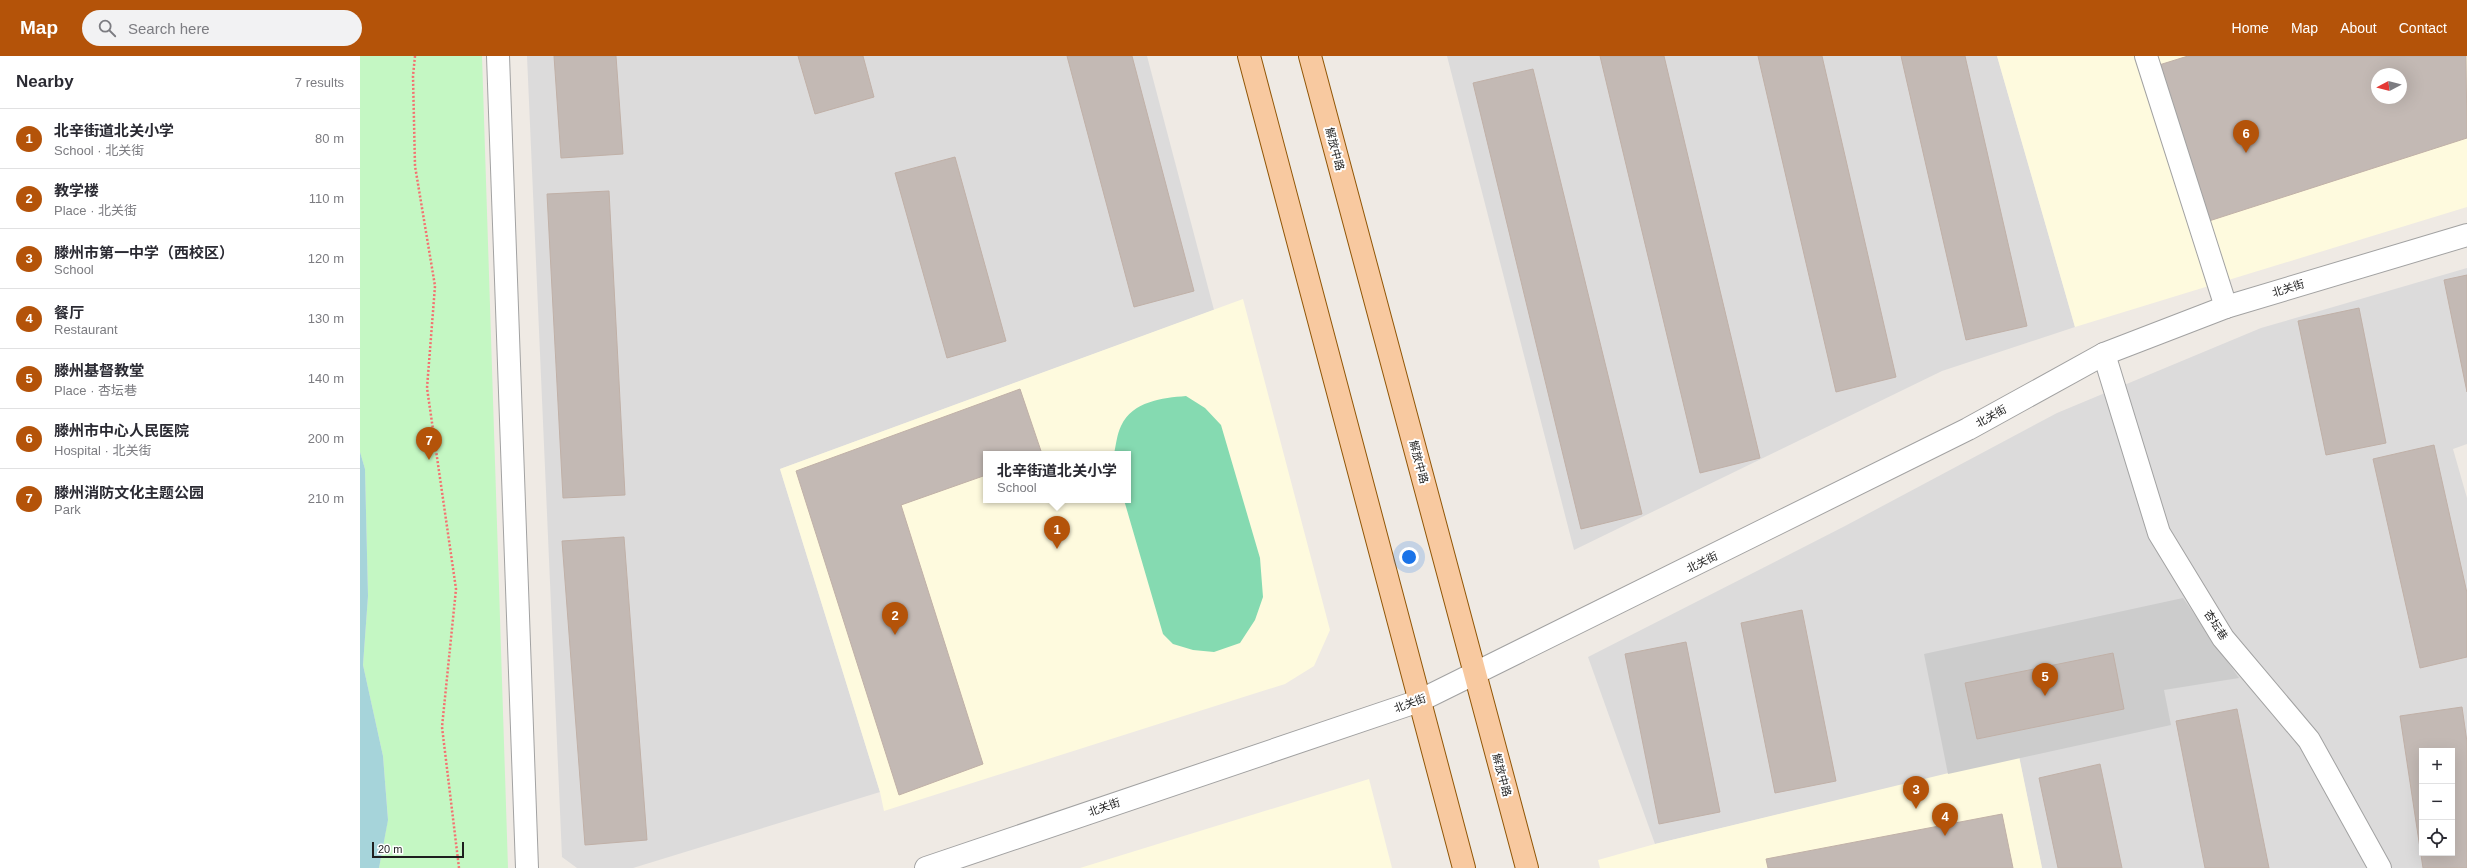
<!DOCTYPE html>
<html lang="en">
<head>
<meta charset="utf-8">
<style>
	body { margin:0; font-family:Arial,"Noto Sans SC",sans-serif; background:#f2f2f3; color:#2b2b33 }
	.controls { position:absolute; right:12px; bottom:12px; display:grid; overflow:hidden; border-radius:0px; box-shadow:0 4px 16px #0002 }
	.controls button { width:36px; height:36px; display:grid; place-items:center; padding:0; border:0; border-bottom:1px solid #e1e1e2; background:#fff; color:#2b2b33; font:20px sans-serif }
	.compass { position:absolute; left:2011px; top:12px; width:36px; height:36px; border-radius:50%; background:#fff; box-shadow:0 4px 16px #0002; rotate:263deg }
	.scale { position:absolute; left:12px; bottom:10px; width:92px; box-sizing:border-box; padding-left:4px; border:2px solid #1e1e1e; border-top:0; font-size:11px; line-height:14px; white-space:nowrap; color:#1e1e1e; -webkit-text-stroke:3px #fff; paint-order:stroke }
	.you { position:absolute; left:1049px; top:501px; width:14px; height:14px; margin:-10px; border:3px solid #fff; border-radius:50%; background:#1a73e8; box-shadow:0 0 0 6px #1a73e833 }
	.badge { display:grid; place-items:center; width:26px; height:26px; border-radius:50%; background:#b45309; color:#fff; font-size:13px; font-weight:700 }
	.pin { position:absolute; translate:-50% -33px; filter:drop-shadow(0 1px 2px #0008) }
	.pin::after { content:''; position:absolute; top:21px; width:14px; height:12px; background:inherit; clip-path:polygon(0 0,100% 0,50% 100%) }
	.popup { position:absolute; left:623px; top:395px; width:148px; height:52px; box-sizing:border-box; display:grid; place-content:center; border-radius:0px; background:#fff; filter:drop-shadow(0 1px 3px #0005); font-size:13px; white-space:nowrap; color:#7c7c81 }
	.popup b { font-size:15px; color:#2b2b33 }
	.popup::after { content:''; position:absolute; left:50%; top:100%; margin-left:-8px; border:8px solid transparent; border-top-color:#fff }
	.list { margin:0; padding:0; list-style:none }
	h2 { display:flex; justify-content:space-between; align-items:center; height:52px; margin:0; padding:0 16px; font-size:17px }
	h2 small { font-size:13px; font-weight:400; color:#7c7c81 }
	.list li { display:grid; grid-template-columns:26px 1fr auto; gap:12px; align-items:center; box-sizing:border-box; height:60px; padding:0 16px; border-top:1px solid #e1e1e2 }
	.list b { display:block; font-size:15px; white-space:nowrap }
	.list p { margin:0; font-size:13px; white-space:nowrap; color:#7c7c81 }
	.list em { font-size:13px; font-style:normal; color:#7c7c81 }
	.icon { flex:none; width:22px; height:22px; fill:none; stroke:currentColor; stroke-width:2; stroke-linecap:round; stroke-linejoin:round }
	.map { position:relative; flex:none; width:2107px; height:812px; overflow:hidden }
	header { display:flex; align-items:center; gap:24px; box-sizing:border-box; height:56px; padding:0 20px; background:#b45309; color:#fff }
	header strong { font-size:19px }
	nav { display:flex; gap:22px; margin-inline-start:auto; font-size:14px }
	.search { width:280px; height:36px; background:#f2f2f3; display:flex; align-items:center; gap:10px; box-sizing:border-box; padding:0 14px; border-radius:22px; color:#7c7c81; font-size:15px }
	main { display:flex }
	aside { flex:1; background:#fff }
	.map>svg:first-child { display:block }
	.residential { fill:#dcdbdb; fill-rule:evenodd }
	.education { fill:#fefade; fill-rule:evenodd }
	.religious { fill:#ccc }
	.park { fill:#c4f7c3 }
	.pitch { fill:#85dab1 }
	.water { fill:#a6d4da }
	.building { fill:#c3b9b4; stroke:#c0b0a7; fill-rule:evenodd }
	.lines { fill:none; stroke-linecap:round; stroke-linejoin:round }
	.minor-casing { stroke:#a2a2a2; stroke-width:24 }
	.major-casing { stroke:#915606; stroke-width:24 }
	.path { stroke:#f47170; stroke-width:2.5; stroke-dasharray:2 2; stroke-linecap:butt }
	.minor { stroke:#fff; stroke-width:22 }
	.major { stroke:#f8c9a0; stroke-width:22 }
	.labels { text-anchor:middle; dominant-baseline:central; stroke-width:4; stroke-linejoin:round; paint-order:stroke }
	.street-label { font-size:11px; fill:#1e1e1e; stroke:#fff }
</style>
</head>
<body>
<header>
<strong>Map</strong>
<div class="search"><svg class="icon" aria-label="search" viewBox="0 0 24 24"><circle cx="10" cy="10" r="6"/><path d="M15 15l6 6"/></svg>Search here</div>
<nav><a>Home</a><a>Map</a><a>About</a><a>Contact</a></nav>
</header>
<main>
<aside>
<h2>Nearby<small>7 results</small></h2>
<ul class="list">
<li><span class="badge">1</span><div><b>北辛街道北关小学</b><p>School · 北关街</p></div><em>80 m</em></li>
<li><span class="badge">2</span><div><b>教学楼</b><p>Place · 北关街</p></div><em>110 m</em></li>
<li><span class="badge">3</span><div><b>滕州市第一中学（西校区）</b><p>School</p></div><em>120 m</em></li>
<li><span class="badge">4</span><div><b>餐厅</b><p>Restaurant</p></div><em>130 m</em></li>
<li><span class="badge">5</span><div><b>滕州基督教堂</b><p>Place · 杏坛巷</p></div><em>140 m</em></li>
<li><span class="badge">6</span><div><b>滕州市中心人民医院</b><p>Hospital · 北关街</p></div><em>200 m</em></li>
<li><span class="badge">7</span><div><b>滕州消防文化主题公园</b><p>Park</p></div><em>210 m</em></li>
</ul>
</aside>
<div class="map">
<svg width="2107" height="812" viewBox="0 0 2107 812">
	<rect width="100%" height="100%" fill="#efeae4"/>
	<!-- residential -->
	<g class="residential">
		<polygon points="167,0 787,0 854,254 420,413 520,736 273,812 217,812 202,801"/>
		<polygon points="1087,0 1637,0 1715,271 1582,315 1214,494"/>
		<path d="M2107,212v176l-14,5 14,49v370h-425l-23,-111 -364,87 -67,-187 257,-131 212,-113 204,-85zM2062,695h30v102h-30z"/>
	</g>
	<!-- education -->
	<g class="education">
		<path d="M1637,0h470v151l-392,120zM2017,18h24v24h-24z"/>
		<path d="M883,243l87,331 -16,36 -29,18 -401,127 -4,-19 -100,-323zM626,398h142v46h-142z"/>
		<polygon points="1659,700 1682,812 1240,812 1238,804 1295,788"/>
		<polygon points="1009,723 1032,812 720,812"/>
	</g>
	<!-- religious -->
	<polygon class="religious" points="1823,542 1879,622 1804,634 1811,669 1588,718 1564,598"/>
	<!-- park -->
	<polygon class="park" points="0,0 122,0 148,812 19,812 28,763 23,700 3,609 8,540 5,413 0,396"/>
	<!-- pitch -->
	<path class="pitch" d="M826,340l19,12 16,17 39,133 3,39 -8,23 -15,23 -26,9 -21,-2 -20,-6 -10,-10 -39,-134h4v-46h-14c2,-9 3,-20 7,-28 12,-25 41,-28 65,-30z"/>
	<!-- water -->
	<polygon class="water" points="0,396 5,413 8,540 3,609 23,700 28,764 19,812 0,812"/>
	<!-- building -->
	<g class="building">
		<polygon points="194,0 256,0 263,98 201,102"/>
		<polygon points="438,0 503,0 514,41 455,58"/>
		<polygon points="707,0 772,0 834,235 774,251"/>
		<polygon points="1240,0 1304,0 1400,402 1340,417"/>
		<polygon points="1398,0 1462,0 1536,321 1476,336"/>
		<polygon points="1541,0 1605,0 1667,270 1606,284"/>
		<path d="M1828,0h278l1,82 -258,83 -50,-156zM2017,18h24v24h-24z"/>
		<polygon points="1173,13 1282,458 1221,473 1113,27"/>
		<polygon points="595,101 646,285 587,302 535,117"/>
		<polygon points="249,135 265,439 203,442 187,138"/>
		<polygon points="2107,219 2107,336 2084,224"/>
		<polygon points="1999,252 2026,387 1966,399 1938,265"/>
		<polygon points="660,333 682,398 626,398 626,419 541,449 623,708 539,739 436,415"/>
		<polygon points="2074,389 2107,537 2107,601 2060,612 2013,403"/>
		<polygon points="264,481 287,784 225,789 202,485"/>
		<polygon points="1442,554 1476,725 1415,737 1381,567"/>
		<polygon points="1326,586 1360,756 1299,768 1265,598"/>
		<polygon points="1753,597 1764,653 1617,683 1605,627"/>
		<path d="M2102,651l5,35v126h-44l-23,-152zM2062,695h30v102h-30z"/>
		<polygon points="1877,653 1909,812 1845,812 1816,665"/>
		<polygon points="1740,708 1762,812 1698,812 1679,722"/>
		<polygon points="1642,758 1653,812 1408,812 1406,803"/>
	</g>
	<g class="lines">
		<defs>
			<g id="minor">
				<polyline points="138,0 167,812"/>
				<polyline points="1786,0 1866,251"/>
				<polyline points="1744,298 1799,477 1863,582 1949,684 2020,812"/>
				<polyline points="566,812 1059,645 1608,373 1744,298 1866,251 2107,179"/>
			</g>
			<g id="major">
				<polyline points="889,0 1104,812"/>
				<polyline points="950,0 1167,812"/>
			</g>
		</defs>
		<!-- minor casing -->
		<use href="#minor" class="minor-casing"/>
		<!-- major casing -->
		<use href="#major" class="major-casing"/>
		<!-- path -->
		<polyline class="path" points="55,0 53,20 55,110 75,230 67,332 96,533 82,671 99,812"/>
		<!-- minor -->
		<use href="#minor" class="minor"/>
		<!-- major -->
		<use href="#major" class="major"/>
	</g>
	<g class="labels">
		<!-- street labels -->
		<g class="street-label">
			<text transform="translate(975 93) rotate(75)">解放中路</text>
			<text transform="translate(1928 232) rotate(-17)">北关街</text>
			<text transform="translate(1631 360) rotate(-29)">北关街</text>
			<text transform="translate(1059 406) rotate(75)">解放中路</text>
			<text transform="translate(1342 506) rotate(-26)">北关街</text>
			<text transform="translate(1856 569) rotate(57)">杏坛巷</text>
			<text transform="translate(1050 647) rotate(-20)">北关街</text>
			<text transform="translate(1142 719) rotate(75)">解放中路</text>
			<text transform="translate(744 751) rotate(-19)">北关街</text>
		</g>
	</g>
</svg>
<div class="controls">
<button>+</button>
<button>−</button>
<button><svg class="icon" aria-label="locate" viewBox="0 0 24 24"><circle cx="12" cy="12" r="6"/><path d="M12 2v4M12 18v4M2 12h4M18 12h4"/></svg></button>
</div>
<svg class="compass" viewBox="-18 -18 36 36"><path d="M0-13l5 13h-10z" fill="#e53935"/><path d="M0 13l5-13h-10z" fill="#7c7c81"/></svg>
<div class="scale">20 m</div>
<div class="you"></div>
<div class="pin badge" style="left:697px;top:493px">1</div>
<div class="popup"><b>北辛街道北关小学</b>School</div>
<div class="pin badge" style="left:535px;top:579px">2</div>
<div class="pin badge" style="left:1556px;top:753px">3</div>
<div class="pin badge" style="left:1585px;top:780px">4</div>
<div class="pin badge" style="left:1685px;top:640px">5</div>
<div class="pin badge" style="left:1886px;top:97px">6</div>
<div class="pin badge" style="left:69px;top:404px">7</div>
</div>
</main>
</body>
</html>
